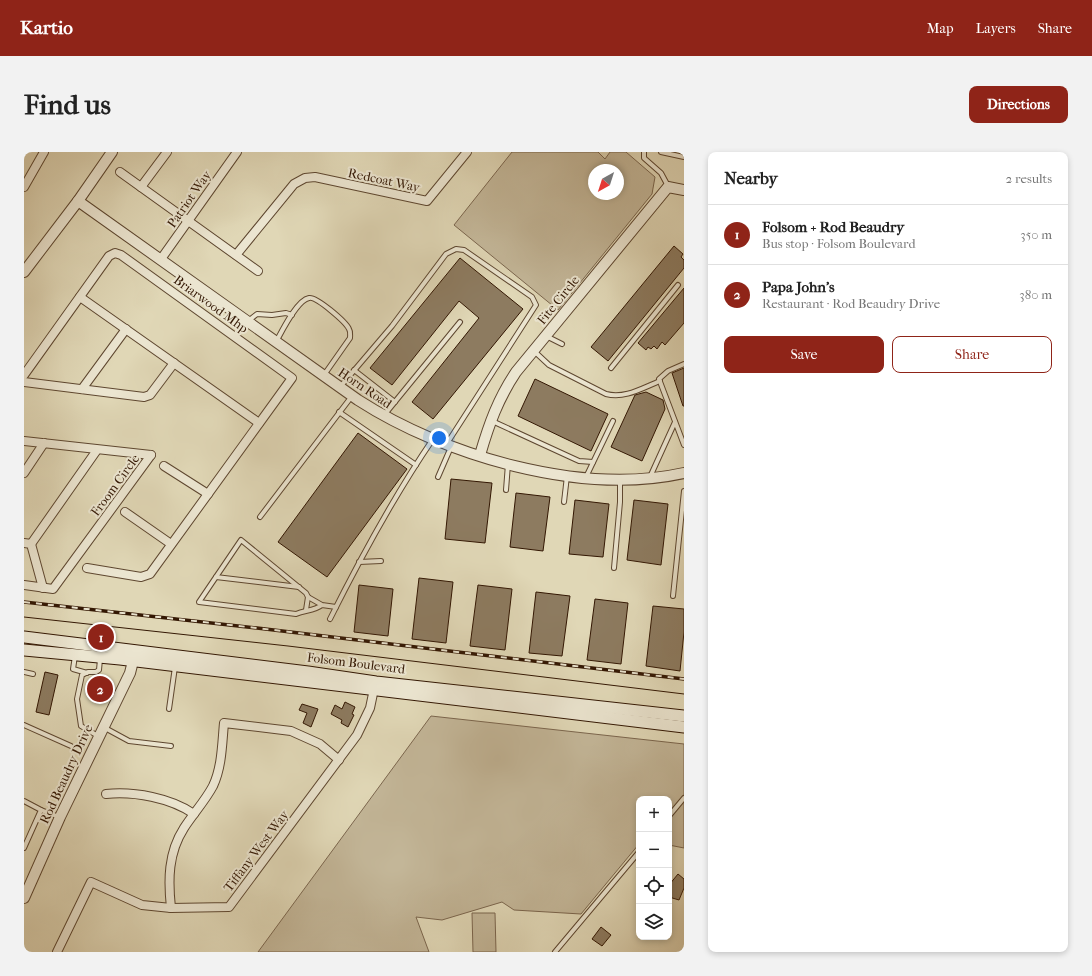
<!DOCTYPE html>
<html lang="en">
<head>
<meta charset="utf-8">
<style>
	body { margin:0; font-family:"IM FELL French Canon",serif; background:#f2f2f2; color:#222 }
	.controls { position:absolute; right:12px; bottom:12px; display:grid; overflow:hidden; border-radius:8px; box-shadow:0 2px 6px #0003 }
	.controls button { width:36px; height:36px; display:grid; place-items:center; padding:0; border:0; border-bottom:1px solid #e0e0e0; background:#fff; color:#222; font:20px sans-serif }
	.compass { position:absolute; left:564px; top:12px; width:36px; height:36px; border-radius:50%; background:#fff; box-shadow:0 2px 6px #0003; rotate:219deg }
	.you { position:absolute; left:415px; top:286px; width:14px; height:14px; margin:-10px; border:3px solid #fff; border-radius:50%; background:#1a73e8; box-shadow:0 0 0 6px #1a73e833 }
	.badge { display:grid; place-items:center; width:26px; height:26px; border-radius:50%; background:#8f2418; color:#fff; font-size:13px; font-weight:700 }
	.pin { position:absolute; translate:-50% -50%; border:2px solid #fff; box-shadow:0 1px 4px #0006 }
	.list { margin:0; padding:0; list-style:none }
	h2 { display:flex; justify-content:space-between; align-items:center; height:52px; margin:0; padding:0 16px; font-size:17px }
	h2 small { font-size:13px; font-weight:400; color:#767676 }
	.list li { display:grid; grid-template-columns:26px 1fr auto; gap:12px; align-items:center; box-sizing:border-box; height:60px; padding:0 16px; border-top:1px solid #e0e0e0 }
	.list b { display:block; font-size:15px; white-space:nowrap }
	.list p { margin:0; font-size:13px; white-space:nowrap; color:#767676 }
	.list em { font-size:13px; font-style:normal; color:#767676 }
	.actions { display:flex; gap:8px; padding:12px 16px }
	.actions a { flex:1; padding:9px 0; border:1px solid #8f2418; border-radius:8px; text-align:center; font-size:14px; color:#8f2418 }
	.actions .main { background:#8f2418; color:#fff }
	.icon { flex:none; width:22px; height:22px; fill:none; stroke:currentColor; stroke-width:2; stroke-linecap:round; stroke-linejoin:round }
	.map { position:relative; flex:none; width:660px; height:800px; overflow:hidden; border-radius:8px }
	header { display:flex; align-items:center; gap:24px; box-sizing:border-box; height:56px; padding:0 20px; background:#8f2418; color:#fff }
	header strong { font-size:19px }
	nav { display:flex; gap:22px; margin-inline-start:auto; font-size:14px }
	.intro { display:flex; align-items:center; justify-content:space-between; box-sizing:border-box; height:96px; padding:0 24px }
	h1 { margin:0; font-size:28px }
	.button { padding:10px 18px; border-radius:8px; background:#8f2418; color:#fff; font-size:14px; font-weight:700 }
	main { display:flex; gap:24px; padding:0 24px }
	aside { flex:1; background:#fff; border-radius:8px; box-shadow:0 2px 6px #0003 }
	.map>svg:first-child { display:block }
	.green { fill:#c3b698; stroke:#7b664e; fill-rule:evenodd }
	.building { fill:#8d7b60; stroke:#331703 }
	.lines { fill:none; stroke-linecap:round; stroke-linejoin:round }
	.service-casing { stroke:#5e4730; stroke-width:6 }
	.minor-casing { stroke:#5e4730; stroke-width:10 }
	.tertiary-casing { stroke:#5e4730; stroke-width:12 }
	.secondary-casing { stroke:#331703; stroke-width:13 }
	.service { stroke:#ebe5d0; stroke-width:4 }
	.minor { stroke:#ebe5d0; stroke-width:8 }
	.tertiary { stroke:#ebe5d0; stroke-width:10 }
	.secondary { stroke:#ebe5d0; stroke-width:11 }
	.tram { stroke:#331703; stroke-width:1 }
	.rail-casing { stroke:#331703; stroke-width:3.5 }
	.rail { stroke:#ebe5d0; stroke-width:2; stroke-dasharray:6; stroke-linecap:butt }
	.labels { text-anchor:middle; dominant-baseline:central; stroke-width:4; stroke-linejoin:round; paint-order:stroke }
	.street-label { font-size:13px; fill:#331703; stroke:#ebe5d0 }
</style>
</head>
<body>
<header>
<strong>Kartio</strong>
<nav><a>Map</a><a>Layers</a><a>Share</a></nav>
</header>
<div class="intro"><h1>Find us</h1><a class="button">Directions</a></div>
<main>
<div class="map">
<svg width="660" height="800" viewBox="0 0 660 800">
	<rect width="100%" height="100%" fill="#e0d7b6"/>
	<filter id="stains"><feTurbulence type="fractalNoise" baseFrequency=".005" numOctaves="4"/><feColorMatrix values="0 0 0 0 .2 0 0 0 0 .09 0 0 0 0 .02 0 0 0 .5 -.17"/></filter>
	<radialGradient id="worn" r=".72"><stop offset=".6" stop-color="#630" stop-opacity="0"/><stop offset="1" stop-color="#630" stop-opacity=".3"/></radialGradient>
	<!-- green -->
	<g class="green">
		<path d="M488,0h86l7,7 5,-7h16l29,25 -3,17 -94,116 -104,-85zM570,18h24v24h-24z"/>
		<polygon points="407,564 660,592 660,696 645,693 645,647 615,647 615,692 557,762 490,758 478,750 418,768 392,765 405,800 234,800"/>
		<polygon points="448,761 471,761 472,800 449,800"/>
	</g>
	<!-- building -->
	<g class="building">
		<polygon points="650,94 659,102 657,105 660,108 660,116 584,209 567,195"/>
		<polygon points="436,106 499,157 409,267 388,250 455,166 435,149 368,233 346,216"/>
		<polygon points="660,136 660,171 641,193 638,190 633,197 630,194 627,197 624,195 622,198 614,191"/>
		<polygon points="660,216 660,254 659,254 648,221"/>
		<polygon points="511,227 584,262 567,299 494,264"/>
		<polygon points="622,240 639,248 641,257 618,309 587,295 611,243"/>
		<polygon points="334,281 383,317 303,425 254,390"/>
		<polygon points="427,327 468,331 461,391 421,387"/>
		<polygon points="492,341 526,345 519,399 486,395"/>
		<polygon points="551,348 585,352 579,405 545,402"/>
		<polygon points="610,348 644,352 637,413 603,408"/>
		<polygon points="395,426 429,430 422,491 388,487"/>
		<polygon points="335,433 369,437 364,484 330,480"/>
		<polygon points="454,433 488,437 481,498 446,494"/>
		<polygon points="512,440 546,444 538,504 505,501"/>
		<polygon points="571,447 604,451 597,512 563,508"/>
		<polygon points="629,454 660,457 660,480 656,519 622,514"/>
		<polygon points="21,520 34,523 25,563 12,560"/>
		<polygon points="67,529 79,530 87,534 82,545 65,540"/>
		<polygon points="321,550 331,555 328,562 330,563 324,575 317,571 318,568 307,562 311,553 318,557"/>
		<polygon points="278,552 294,557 287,575 279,571 283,561 275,558"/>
		<polygon points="654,722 660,727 660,736 655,748 645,745 645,733"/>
		<polygon points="577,775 587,783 578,794 568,787"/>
	</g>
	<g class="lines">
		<defs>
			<g id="service">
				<polyline points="620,0 620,6 637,21 644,34"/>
				<polyline points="637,0 660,5"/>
				<polyline points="224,169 233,162 248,163 262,161 268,163"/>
				<polyline points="522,184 538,192"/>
				<path d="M252,190c6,-11 21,-42 33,-44 7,-2 37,24 40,31 2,3 1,6 1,9l-26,37"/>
				<path d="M510,199l15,14 57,29c19,5 36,-6 54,-13"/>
				<polyline points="660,212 644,219 635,227 660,293"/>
				<polyline points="587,216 654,133"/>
				<polyline points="330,218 371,250"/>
				<polyline points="316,235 368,174 422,102 432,97 440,98 508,145 512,153 422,293"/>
				<polyline points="315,260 392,313"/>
				<polyline points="361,262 436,170"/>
				<polyline points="468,269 555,309 569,310"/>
				<polyline points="414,325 427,295"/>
				<polyline points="562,325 589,269"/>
				<polyline points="626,325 651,270"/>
				<polyline points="482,338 484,312"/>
				<polyline points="540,350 543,324"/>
				<polyline points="236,365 328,244"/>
				<polyline points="335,410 357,409"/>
				<polyline points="590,416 596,350 596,327"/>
				<polyline points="192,425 275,435"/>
				<polyline points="649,444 660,339"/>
				<path d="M298,453c-8,6 -17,5 -26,9l-97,-12 42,-62 65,53 2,4 14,8 14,2"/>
				<polyline points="282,458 284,445"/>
				<path d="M306,467c31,-62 64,-123 103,-180"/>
				<polyline points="51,504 49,517 63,521"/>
				<polyline points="0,520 9,522"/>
				<polyline points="145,557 151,515"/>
				<polyline points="0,573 47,594"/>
				<polyline points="81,576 105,589 147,594"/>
				<polyline points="74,584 57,574 53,547 58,523 64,520 72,520 75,518 76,507"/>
				<polyline points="0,649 17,658 0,696"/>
				<polyline points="17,658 35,665"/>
				<polyline points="645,664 660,646"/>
				<polyline points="531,800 615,700"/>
			</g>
			<g id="minor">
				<polyline points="96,20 234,119"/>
				<polyline points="0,35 20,0"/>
				<polyline points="117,35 143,0"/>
				<polyline points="212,103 270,32 281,26 291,25 403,49 443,0"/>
				<polyline points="137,107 213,0"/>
				<polyline points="56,145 235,271"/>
				<polyline points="0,223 85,104 91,101 97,103 268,226 126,422 117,425 63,416"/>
				<polyline points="0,230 120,245 126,243 150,211"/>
				<polyline points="58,237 102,177"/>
				<polyline points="0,289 127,303"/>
				<polyline points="140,314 184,342"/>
				<polyline points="0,321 20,291"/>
				<polyline points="101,360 147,392"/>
				<polyline points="0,391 7,392 19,436"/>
				<polyline points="7,392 73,298"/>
				<polyline points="0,433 29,437 127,303"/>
				<path d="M82,642c28,-3 65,4 88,20"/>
				<path d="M147,756c-3,-28 -3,-55 13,-80 9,-14 21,-27 29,-42 9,-19 9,-42 11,-63l67,8 29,13 19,16"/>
				<polyline points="33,800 67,730 118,753 147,756 205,755 333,583 346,556 351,532"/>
			</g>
			<g id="tertiary">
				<path d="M54,49l280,199c87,56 223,96 326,73"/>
				<polyline points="0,120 54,49 88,0"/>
				<path d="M456,303c9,-31 18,-56 36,-83l152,-185 16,3"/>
				<polyline points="0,746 36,665 106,521 111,501"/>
			</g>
			<g id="secondary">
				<polyline points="0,485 284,520 352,530 660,564"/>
				<polyline points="0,498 96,507 660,575"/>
			</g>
		</defs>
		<!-- service casing -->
		<use href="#service" class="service-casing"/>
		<!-- minor casing -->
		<use href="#minor" class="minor-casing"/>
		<!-- tertiary casing -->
		<use href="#tertiary" class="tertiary-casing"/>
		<!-- secondary casing -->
		<use href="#secondary" class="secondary-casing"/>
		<!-- service -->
		<use href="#service" class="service"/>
		<!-- minor -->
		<use href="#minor" class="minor"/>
		<!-- tertiary -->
		<use href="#tertiary" class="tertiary"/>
		<!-- secondary -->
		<use href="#secondary" class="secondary"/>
		<!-- tram -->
		<polyline class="tram" points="0,465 264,494 660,542"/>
		<defs>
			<polyline id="rail" points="0,450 233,476 660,527"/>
		</defs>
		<!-- rail casing -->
		<use href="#rail" class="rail-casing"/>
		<!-- rail -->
		<use href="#rail" class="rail"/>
	</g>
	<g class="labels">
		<!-- street labels -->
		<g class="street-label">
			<text transform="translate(360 28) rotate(12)">Redcoat Way</text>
			<text transform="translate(165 47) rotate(-55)">Patriot Way</text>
			<text transform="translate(534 148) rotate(-51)">Fite Circle</text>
			<text transform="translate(187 152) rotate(36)">Briarwood Mhp</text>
			<text transform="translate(341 236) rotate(34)">Horn Road</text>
			<text transform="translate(91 333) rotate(-54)">Froom Circle</text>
			<text transform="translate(332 511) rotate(7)">Folsom Boulevard</text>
			<text transform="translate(42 622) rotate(-65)">Rod Beaudry Drive</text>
			<text transform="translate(232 699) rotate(-53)">Tiffany West Way</text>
		</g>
	</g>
	<rect width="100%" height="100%" filter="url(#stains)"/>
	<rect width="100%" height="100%" fill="url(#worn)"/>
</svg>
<div class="controls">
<button>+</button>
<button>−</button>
<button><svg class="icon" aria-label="locate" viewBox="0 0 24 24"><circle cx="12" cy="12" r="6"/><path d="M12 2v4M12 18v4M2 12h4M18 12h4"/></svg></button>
<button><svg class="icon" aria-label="layers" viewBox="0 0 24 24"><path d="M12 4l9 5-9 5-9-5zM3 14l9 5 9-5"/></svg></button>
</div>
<svg class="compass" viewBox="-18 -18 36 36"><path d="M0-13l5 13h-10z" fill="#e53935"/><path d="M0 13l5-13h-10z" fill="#767676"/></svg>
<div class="you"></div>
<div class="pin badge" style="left:77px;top:485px">1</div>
<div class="pin badge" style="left:76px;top:537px">2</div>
</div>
<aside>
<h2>Nearby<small>2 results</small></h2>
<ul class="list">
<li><span class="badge">1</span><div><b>Folsom + Rod Beaudry</b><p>Bus stop · Folsom Boulevard</p></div><em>350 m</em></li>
<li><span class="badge">2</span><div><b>Papa John's</b><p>Restaurant · Rod Beaudry Drive</p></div><em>380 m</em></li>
</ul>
<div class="actions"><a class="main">Save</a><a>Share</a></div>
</aside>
</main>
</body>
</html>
